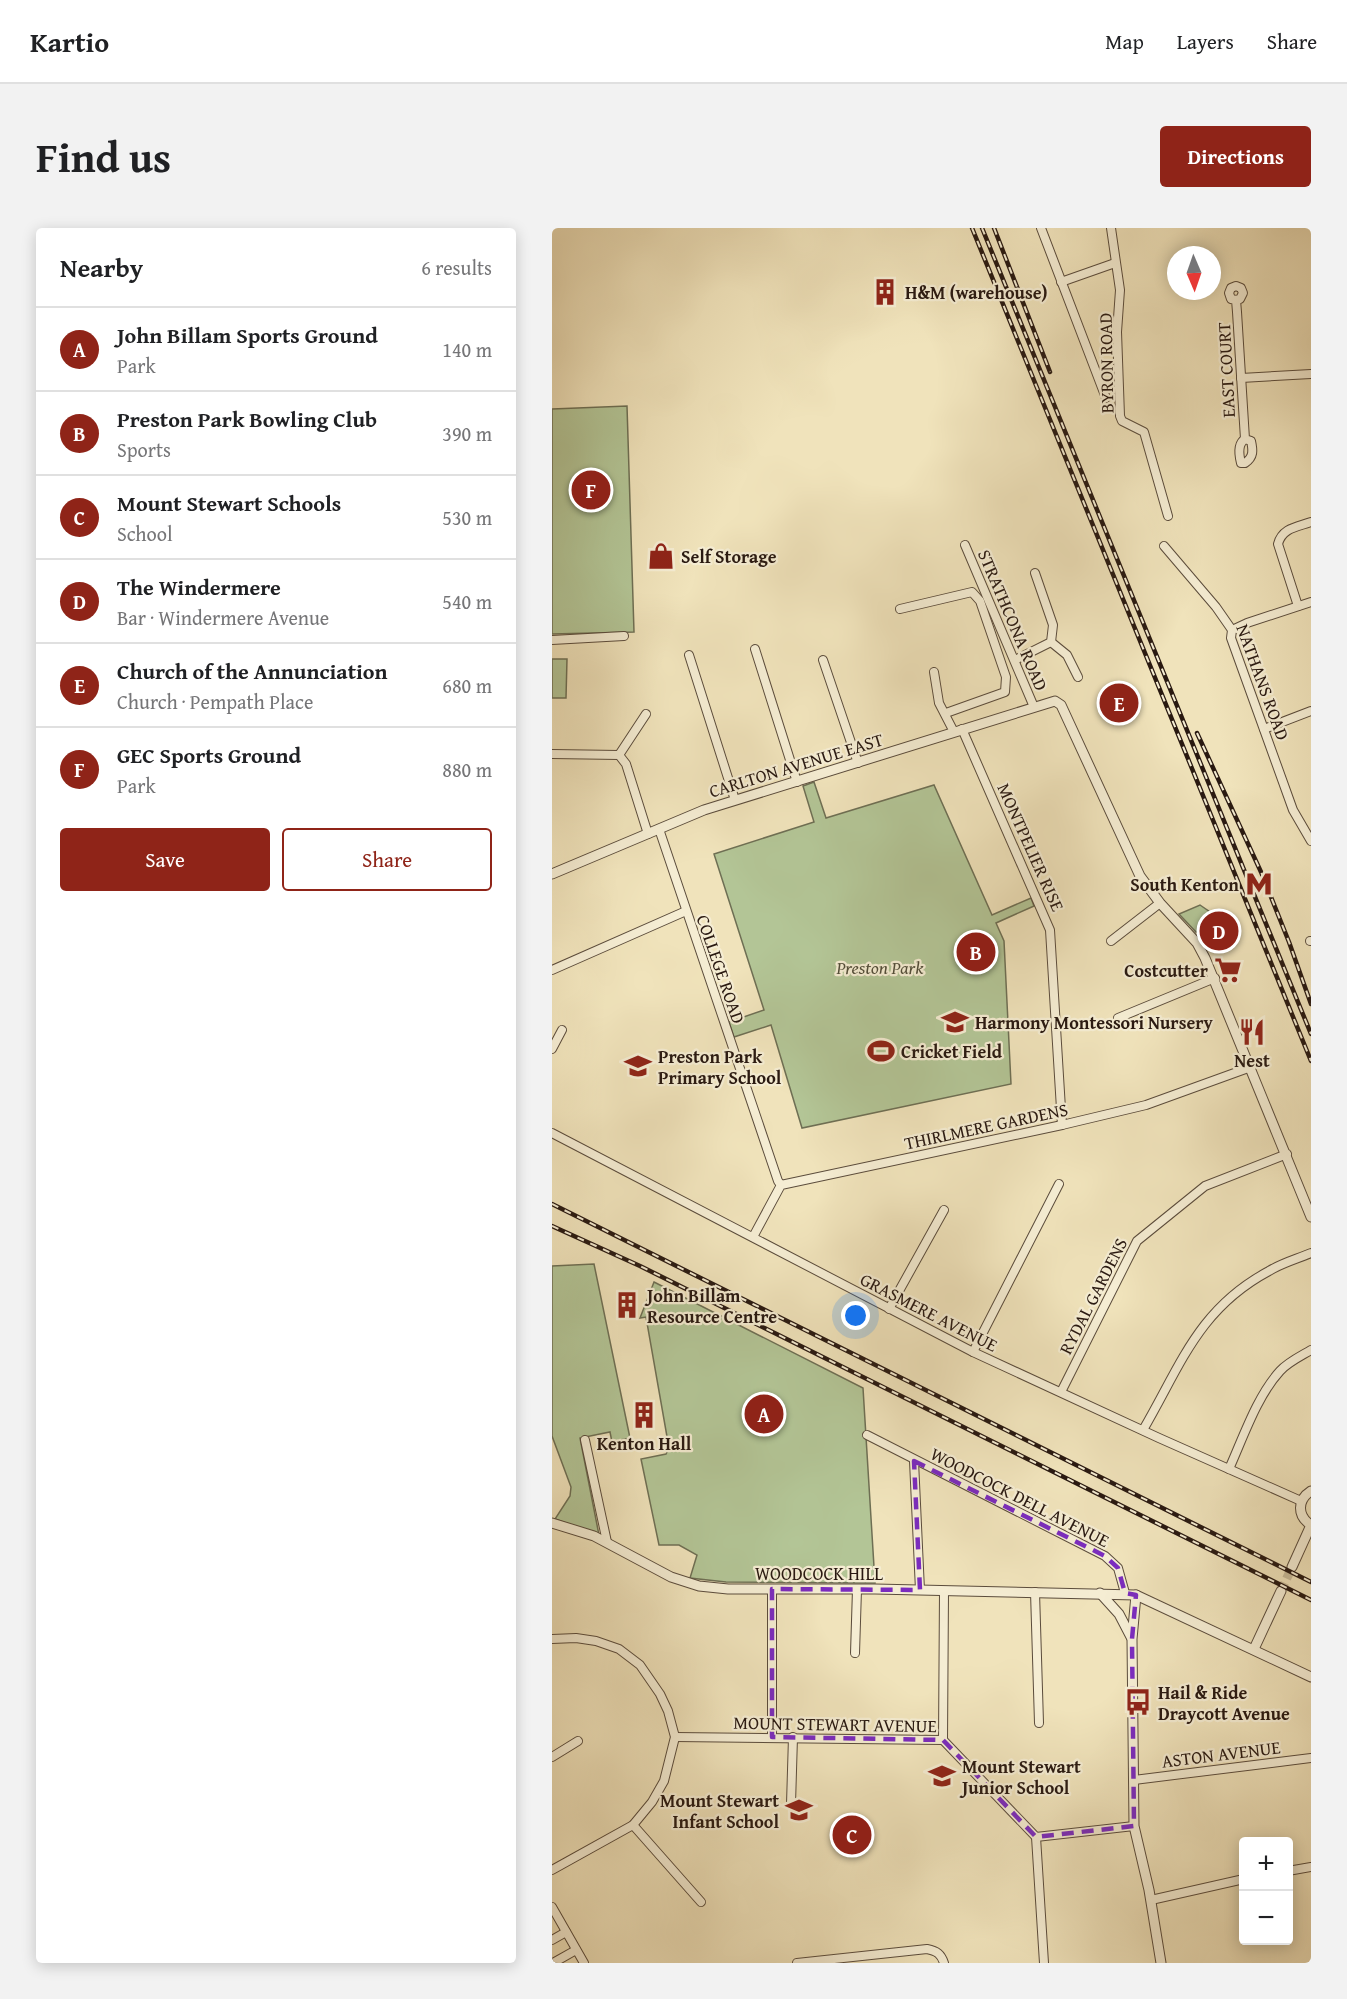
<!DOCTYPE html>
<html lang="en">
<head>
<meta charset="utf-8">
<style>
	body { margin:0; font-family:"Gentium Book Plus",serif; background:#f2f2f2; color:#202124 }
	.controls { position:absolute; right:18px; bottom:18px; display:grid; overflow:hidden; border-radius:6px; box-shadow:0 3px 15px #0003 }
	.controls button { width:54px; height:54px; display:grid; place-items:center; padding:0; border:0; border-bottom:2px solid #e0e0e0; background:#fff; color:#202124; font:30px sans-serif }
	.compass { position:absolute; left:615px; top:18px; width:54px; height:54px; border-radius:50%; background:#fff; box-shadow:0 3px 15px #0003; rotate:178deg }
	.you { position:absolute; left:304px; top:1088px; width:21px; height:21px; margin:-15px; border:4px solid #fff; border-radius:50%; background:#1a73e8; box-shadow:0 0 0 9px #1a73e833 }
	.badge { display:grid; place-items:center; width:39px; height:39px; border-radius:50%; background:#8f2418; color:#fff; font-size:20px; font-weight:700 }
	.pin { position:absolute; translate:-50% -50%; border:3px solid #fff; box-shadow:0 2px 6px #0006 }
	.list { margin:0; padding:0; list-style:none }
	h2 { display:flex; justify-content:space-between; align-items:center; height:78px; margin:0; padding:0 24px; font-size:26px }
	h2 small { font-size:20px; font-weight:400; color:#757577 }
	.list li { display:grid; grid-template-columns:39px 1fr auto; gap:18px; align-items:center; box-sizing:border-box; height:84px; padding:0 24px; border-top:2px solid #e0e0e0 }
	.list b { display:block; font-size:22px; white-space:nowrap }
	.list p { margin:0; font-size:20px; white-space:nowrap; color:#757577 }
	.list em { font-size:20px; font-style:normal; color:#757577 }
	.actions { display:flex; gap:12px; padding:18px 24px }
	.actions a { flex:1; padding:14px 0; border:2px solid #8f2418; border-radius:6px; text-align:center; font-size:21px; color:#8f2418 }
	.actions .main { background:#8f2418; color:#fff }
	.map { position:relative; flex:none; width:759px; height:1735px; overflow:hidden; border-radius:6px }
	header { display:flex; align-items:center; gap:36px; box-sizing:border-box; height:84px; padding:0 30px; background:#fff; border-bottom:2px solid #e0e0e0 }
	header strong { font-size:28px }
	nav { display:flex; gap:33px; margin-inline-start:auto; font-size:21px }
	.intro { display:flex; align-items:center; justify-content:space-between; box-sizing:border-box; height:144px; padding:0 36px }
	h1 { margin:0; font-size:42px }
	.button { padding:15px 27px; border-radius:6px; background:#8f2418; color:#fff; font-size:21px; font-weight:700 }
	main { display:flex; gap:36px; padding:0 36px }
	aside { flex:1; background:#fff; border-radius:6px; box-shadow:0 3px 15px #0003 }
	.map>svg:first-child { display:block }
	.green { fill:#b3c596; stroke:#6e6f54; stroke-width:1.5 }
	.lines { fill:none; stroke-linecap:round; stroke-linejoin:round }
	.tertiary-tunnel { stroke:#c8bb99; stroke-width:9; stroke-dasharray:9 4.5; stroke-linecap:butt }
	.minor-casing { stroke:#5b4c3c; stroke-width:10 }
	.tertiary-casing { stroke:#5b4c3c; stroke-width:11 }
	.minor { stroke:#f5edd3; stroke-width:8 }
	.tertiary { stroke:#f5edd3; stroke-width:9 }
	.rail-casing { stroke:#291911; stroke-width:4.5 }
	.rail { stroke:#f5edd3; stroke-width:2; stroke-dasharray:7; stroke-linecap:butt }
	.marked { fill:none; stroke:#7b2cbf; stroke-width:4.5; stroke-dasharray:12 8; stroke-linejoin:round }
	.labels { text-anchor:middle; dominant-baseline:central; stroke-width:4.5; stroke-linejoin:round; paint-order:stroke }
	.poi-label { font-size:18px; font-weight:bold; fill:#291911; stroke:#f5edd3; text-anchor:start }
	.street-label { font-size:18px; fill:#291911; stroke:#f5edd3 }
	.park-label { font-size:18px; font-style:italic; fill:#524d39; stroke:#f5edd3 }
</style>
</head>
<body>
<header>
<strong>Kartio</strong>
<nav><a>Map</a><a>Layers</a><a>Share</a></nav>
</header>
<div class="intro"><h1>Find us</h1><a class="button">Directions</a></div>
<main>
<aside>
<h2>Nearby<small>6 results</small></h2>
<ul class="list">
<li><span class="badge">A</span><div><b>John Billam Sports Ground</b><p>Park</p></div><em>140 m</em></li>
<li><span class="badge">B</span><div><b>Preston Park Bowling Club</b><p>Sports</p></div><em>390 m</em></li>
<li><span class="badge">C</span><div><b>Mount Stewart Schools</b><p>School</p></div><em>530 m</em></li>
<li><span class="badge">D</span><div><b>The Windermere</b><p>Bar · Windermere Avenue</p></div><em>540 m</em></li>
<li><span class="badge">E</span><div><b>Church of the Annunciation</b><p>Church · Pempath Place</p></div><em>680 m</em></li>
<li><span class="badge">F</span><div><b>GEC Sports Ground</b><p>Park</p></div><em>880 m</em></li>
</ul>
<div class="actions"><a class="main">Save</a><a>Share</a></div>
</aside>
<div class="map">
<svg width="759" height="1735" viewBox="0 0 759 1735">
	<rect width="100%" height="100%" fill="#f0e3bb"/>
	<filter id="stains"><feTurbulence type="fractalNoise" baseFrequency=".00333" numOctaves="4"/><feColorMatrix values="0 0 0 0 .2 0 0 0 0 .09 0 0 0 0 .02 0 0 0 .5 -.17"/></filter>
	<radialGradient id="worn" r=".72"><stop offset=".6" stop-color="#630" stop-opacity="0"/><stop offset="1" stop-color="#630" stop-opacity=".3"/></radialGradient>
	<!-- green -->
	<g class="green">
		<polygon points="75,178 82,404 0,406 0,181"/>
		<polygon points="0,431 15,431 14,470 0,470"/>
		<polygon points="262,554 274,590 382,557 440,687 479,670 482,678 444,695 452,713 459,856 250,900 219,797 182,809 177,794 212,782 162,626 262,594 251,558"/>
		<polygon points="648,677 661,686 663,691 659,692 658,697 644,704 627,686"/>
		<polygon points="42,1036 78,1210 60,1214 58,1204 28,1210 47,1307 3,1291 18,1268 19,1259 0,1208 0,1038"/>
		<polygon points="102,1054 311,1160 323,1355 174,1354 138,1350 145,1327 127,1317 107,1317 89,1231 114,1226 117,1220 94,1089 88,1090"/>
	</g>
	<g class="lines">
		<!-- tertiary-tunnel -->
		<polyline class="tertiary-tunnel" points="729,1363 740,1339"/>
		<defs>
			<g id="minor">
				<polyline points="489,0 554,170"/>
				<polyline points="559,0 568,62 565,104 568,188 570,193 592,204 616,288"/>
				<polyline points="509,54 563,35"/>
				<path d="M684,72l4,-1 3,-6 -2,-5 -5,-2 -5,2 -2,5 2,6 5,1 1,12 8,127c-8,5 -6,16 -4,24h4c9,-6 8,-13 6,-22l-6,-2"/>
				<polyline points="689,150 759,146"/>
				<polyline points="413,317 482,479"/>
				<polyline points="612,318 664,379 680,402 679,410 741,582 759,613"/>
				<path d="M746,378l-20,-62c4,-16 19,-17 33,-22"/>
				<polyline points="348,381 420,364 428,373 454,449 453,464 394,485"/>
				<polyline points="680,402 695,395 759,374"/>
				<polyline points="0,412 72,408"/>
				<polyline points="499,414 515,427 526,449"/>
				<polyline points="203,421 245,554"/>
				<polyline points="137,427 183,572"/>
				<polyline points="271,432 306,535"/>
				<polyline points="463,432 499,414 501,397 483,345"/>
				<polyline points="382,444 387,475 402,504"/>
				<polyline points="410,501 498,702 510,897"/>
				<polyline points="712,501 759,483"/>
				<polyline points="0,526 67,527 74,536 96,606"/>
				<polyline points="67,527 94,486"/>
				<polyline points="107,601 226,953 229,957"/>
				<polyline points="559,713 608,675"/>
				<polyline points="758,713 759,713"/>
				<polyline points="0,742 134,683"/>
				<polyline points="566,790 663,750"/>
				<polyline points="0,821 10,802"/>
				<polyline points="0,905 421,1124 607,1210 749,1273"/>
				<polyline points="201,1009 229,957 510,897 594,877 699,839"/>
				<polyline points="337,1081 392,982"/>
				<polyline points="421,1124 507,956"/>
				<polyline points="509,1164 585,1013 653,958 735,926"/>
				<path d="M591,1202c38,-65 55,-121 126,-159 13,-8 28,-12 42,-18"/>
				<polyline points="315,1207 553,1328 566,1340 573,1365"/>
				<polyline points="33,1212 55,1314"/>
				<polyline points="362,1233 368,1362"/>
				<path d="M677,1241c14,-31 28,-73 51,-98 8,-9 21,-15 31,-21"/>
				<polyline points="483,1364 487,1495"/>
				<polyline points="0,1411 24,1410 44,1413 67,1421 88,1437 108,1466 116,1483 123,1509 112,1553 100,1574 81,1597 0,1642"/>
				<polyline points="303,1425 305,1361"/>
				<polyline points="123,1509 391,1512 484,1609 582,1598"/>
				<polyline points="220,1509 220,1361"/>
				<polyline points="391,1512 392,1363"/>
				<polyline points="0,1529 26,1513"/>
				<polyline points="582,1552 759,1530"/>
				<polyline points="239,1576 241,1509"/>
				<polyline points="81,1597 149,1674"/>
				<polyline points="484,1609 492,1735"/>
				<polyline points="736,1643 759,1639"/>
				<polyline points="599,1672 692,1651"/>
				<polyline points="0,1679 32,1735"/>
				<polyline points="0,1712 14,1704"/>
				<polyline points="1,1735 24,1722"/>
				<path d="M245,1735l130,-14c10,2 14,5 17,14"/>
			</g>
			<g id="tertiary">
				<polyline points="0,646 152,582 503,473 509,477 588,648 608,675 645,715 653,730 759,989"/>
				<path d="M759,1263c-14,9 -14,25 0,34"/>
				<polyline points="0,1295 42,1308 119,1349 147,1358 176,1361 323,1361 584,1367 759,1449"/>
				<polyline points="740,1339 759,1297"/>
				<polyline points="548,1365 567,1386 579,1409"/>
				<polyline points="584,1367 580,1411 582,1598 597,1662 609,1735"/>
				<polyline points="702,1421 729,1363"/>
			</g>
		</defs>
		<!-- minor casing -->
		<use href="#minor" class="minor-casing"/>
		<!-- tertiary casing -->
		<use href="#tertiary" class="tertiary-casing"/>
		<!-- minor -->
		<use href="#minor" class="minor"/>
		<!-- tertiary -->
		<use href="#tertiary" class="tertiary"/>
		<defs>
			<g id="rail">
				<polyline points="420,0 759,833"/>
				<polyline points="430,0 759,806"/>
				<polyline points="442,0 498,144"/>
				<polyline points="645,505 709,644 737,714 759,776"/>
				<polyline points="0,976 759,1354"/>
				<polyline points="0,998 88,1038 759,1372"/>
			</g>
		</defs>
		<!-- rail casing -->
		<use href="#rail" class="rail-casing"/>
		<!-- rail -->
		<use href="#rail" class="rail"/>
	</g>
	<!-- marked area -->
	<path class="marked" d="M362,1233l191,95 13,12 7,25 11,2 -4,44 2,187 -98,11 -93,-97 -171,-3v-148l148,1z"/>
	<!-- icons -->
	<defs>
		<symbol id="building-bare" viewBox="-9 -9 18 18"><path d="M-4-6H4V6H1V3H-1V6H-4ZM-2.5-4.3h1.7v1.8h-1.7ZM.8-4.3h1.7v1.8H.8ZM-2.5-1h1.7V.8h-1.7ZM.8-1h1.7V.8H.8Z" fill="#8f2418" stroke="#f5edd3" stroke-width="2.5" paint-order="stroke"/></symbol>
		<symbol id="shop-bare" viewBox="-9 -9 18 18"><path d="M-5-2.5h2.3a2.7 3.5 0 0 1 5.4 0H5L5.5 6h-11ZM-1.5-2.5h3a1.5 2.3 0 0 0-3 0Z" fill="#8f2418" stroke="#f5edd3" stroke-width="2.5" paint-order="stroke"/></symbol>
		<symbol id="metro-bare" viewBox="-9 -9 18 18"><path d="M-5.5 5V-5H-3L0 0L3-5H5.5V5H3V-.5L0 4L-3-.5V5Z" fill="#8f2418" stroke="#f5edd3" stroke-width="2.5" paint-order="stroke"/></symbol>
		<symbol id="supermarket-bare" viewBox="-9 -9 18 18"><path d="M-6-5.5h2.5l.6 2H6L4.5 2H-2.5L-4.4-4H-6ZM-1.5 3.2a1.3 1.3 0 1 0 .1 0ZM3 3.2a1.3 1.3 0 1 0 .1 0Z" fill="#8f2418" stroke="#f5edd3" stroke-width="2.5" paint-order="stroke"/></symbol>
		<symbol id="school-bare" viewBox="-9 -9 18 18"><path d="M0-5L7-2L0 1L-7-2ZM-4 1L0 2.5L4 1V4Q0 6-4 4Z" fill="#8f2418" stroke="#f5edd3" stroke-width="2.5" paint-order="stroke"/></symbol>
		<symbol id="restaurant-bare" viewBox="-9 -9 18 18"><path d="M-5-6h1v4h1v-4h1v4h1v-4h1v5L-1.5 .5V6h-2V.5L-5-1ZM5-6V6H3V1.5H1.5Q1.5-4 5-6Z" fill="#8f2418" stroke="#f5edd3" stroke-width="2.5" paint-order="stroke"/></symbol>
		<symbol id="stadium-bare" viewBox="-9 -9 18 18"><path d="M0-5a6.5 5 0 1 0 0 10a6.5 5 0 1 0 0-10ZM-3.5-1.8h7v3.6h-7Z" fill="#8f2418" stroke="#f5edd3" stroke-width="2.5" paint-order="stroke"/></symbol>
		<symbol id="bus-bare" viewBox="-9 -9 18 18"><path d="M-5-6H5V4H4V6H2V4H-2V6H-4V4H-5ZM-3.5-4V0h7V-4ZM-3.5 1.2v1.5H-2V1.2ZM2 1.2v1.5H3.5V1.2Z" fill="#8f2418" stroke="#f5edd3" stroke-width="2.5" paint-order="stroke"/></symbol>
	</defs>
	<g fill-rule="evenodd">
		<use href="#building-bare" x="314" y="45" width="38" height="38"/>
		<use href="#shop-bare" x="90" y="309" width="38" height="38"/>
		<use href="#metro-bare" x="688" y="637" width="38" height="38"/>
		<use href="#supermarket-bare" x="657" y="723" width="38" height="38"/>
		<use href="#school-bare" x="384" y="775" width="38" height="38"/>
		<use href="#restaurant-bare" x="681" y="785" width="38" height="38"/>
		<use href="#stadium-bare" x="310" y="804" width="38" height="38"/>
		<use href="#school-bare" x="67" y="819" width="38" height="38"/>
		<use href="#building-bare" x="56" y="1058" width="38" height="38"/>
		<use href="#building-bare" x="73" y="1168" width="38" height="38"/>
		<use href="#bus-bare" x="567" y="1455" width="38" height="38"/>
		<use href="#school-bare" x="371" y="1529" width="38" height="38"/>
		<use href="#school-bare" x="228" y="1563" width="38" height="38"/>
	</g>
	<g class="labels">
		<!-- poi labels -->
		<g class="poi-label">
			<text x="353" y="64">H&amp;M (warehouse)</text>
			<text x="129" y="328">Self Storage</text>
			<text x="687" y="656" text-anchor="end">South Kenton</text>
			<text x="656" y="742" text-anchor="end">Costcutter</text>
			<text x="423" y="794">Harmony Montessori Nursery</text>
			<text x="349" y="823">Cricket Field</text>
			<text x="106" y="828">Preston Park<tspan x="106" dy="21">Primary School</tspan></text>
			<text x="700" y="832" text-anchor="middle">Nest</text>
			<text x="95" y="1067">John Billam<tspan x="95" dy="21">Resource Centre</tspan></text>
			<text x="92" y="1215" text-anchor="middle">Kenton Hall</text>
			<text x="606" y="1464">Hail &amp; Ride<tspan x="606" dy="21">Draycott Avenue</tspan></text>
			<text x="410" y="1538">Mount Stewart<tspan x="410" dy="21">Junior School</tspan></text>
			<text x="227" y="1572" text-anchor="end">Mount Stewart<tspan x="227" dy="21">Infant School</tspan></text>
		</g>
		<!-- street labels -->
		<g class="street-label">
			<text transform="translate(554 135) rotate(-91)">BYRON ROAD</text>
			<text transform="translate(674 142) rotate(-93)">EAST COURT</text>
			<text transform="translate(461 392) rotate(67)">STRATHCONA ROAD</text>
			<text transform="translate(711 454) rotate(70)">NATHANS ROAD</text>
			<text transform="translate(244 537) rotate(-17)">CARLTON AVENUE EAST</text>
			<text transform="translate(479 619) rotate(66)">MONTPELIER RISE</text>
			<text transform="translate(169 741) rotate(71)">COLLEGE ROAD</text>
			<text transform="translate(434 898) rotate(-12)">THIRLMERE GARDENS</text>
			<text transform="translate(541 1068) rotate(-63)">RYDAL GARDENS</text>
			<text transform="translate(377 1084) rotate(27)">GRASMERE AVENUE</text>
			<text transform="translate(468 1269) rotate(27)">WOODCOCK DELL AVENUE</text>
			<text x="267" y="1345">WOODCOCK HILL</text>
			<text transform="translate(283 1496) rotate(1)">MOUNT STEWART AVENUE</text>
			<text transform="translate(669 1526) rotate(-7)">ASTON AVENUE</text>
		</g>
		<!-- park labels -->
		<g class="park-label">
			<text x="328" y="739">Preston Park</text>
		</g>
	</g>
	<rect width="100%" height="100%" filter="url(#stains)"/>
	<rect width="100%" height="100%" fill="url(#worn)"/>
</svg>
<div class="controls">
<button>+</button>
<button>−</button>
</div>
<svg class="compass" viewBox="-18 -18 36 36"><path d="M0-13l5 13h-10z" fill="#e53935"/><path d="M0 13l5-13h-10z" fill="#757577"/></svg>
<div class="you"></div>
<div class="pin badge" style="left:212px;top:1186px">A</div>
<div class="pin badge" style="left:424px;top:724px">B</div>
<div class="pin badge" style="left:300px;top:1607px">C</div>
<div class="pin badge" style="left:667px;top:703px">D</div>
<div class="pin badge" style="left:567px;top:475px">E</div>
<div class="pin badge" style="left:39px;top:262px">F</div>
</div>
</main>
</body>
</html>
